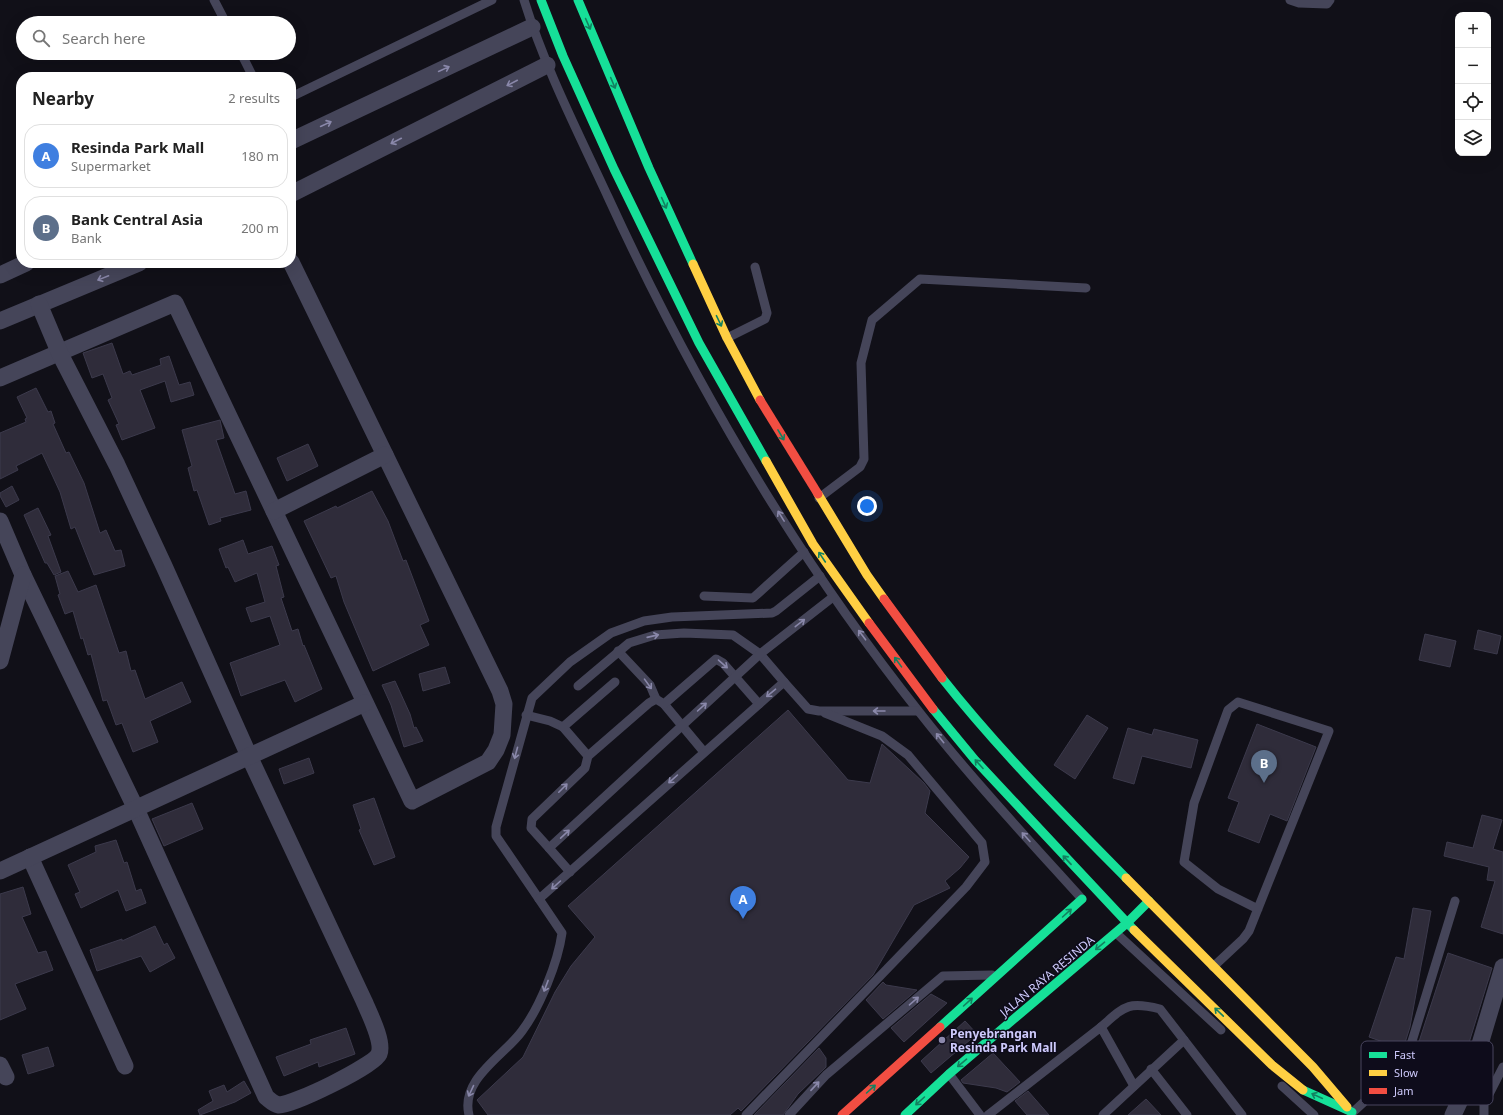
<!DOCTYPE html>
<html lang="en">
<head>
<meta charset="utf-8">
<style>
	body { margin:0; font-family:"Noto Sans",sans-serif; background:#f6f6f6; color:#222 }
	.controls { position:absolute; right:12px; top:12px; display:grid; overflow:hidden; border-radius:8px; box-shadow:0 4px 16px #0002 }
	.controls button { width:36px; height:36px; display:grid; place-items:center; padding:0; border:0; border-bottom:1px solid #e0e0e0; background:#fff; color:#222; font:20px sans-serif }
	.you { position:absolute; left:867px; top:506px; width:14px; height:14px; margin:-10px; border:3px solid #fff; border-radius:50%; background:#1a73e8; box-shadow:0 0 0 6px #1a73e833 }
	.badge { display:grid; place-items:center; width:26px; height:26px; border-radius:50%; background:#db2777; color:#fff; font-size:13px; font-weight:700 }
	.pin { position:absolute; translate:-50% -33px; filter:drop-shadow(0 1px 2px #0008) }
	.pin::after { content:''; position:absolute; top:21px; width:14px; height:12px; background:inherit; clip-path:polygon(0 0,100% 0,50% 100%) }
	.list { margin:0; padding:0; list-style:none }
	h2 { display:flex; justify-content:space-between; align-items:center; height:52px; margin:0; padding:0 16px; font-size:17px }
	h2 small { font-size:13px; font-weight:400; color:#767676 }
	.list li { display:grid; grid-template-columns:26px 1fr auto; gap:12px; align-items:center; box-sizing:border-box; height:64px; margin:0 8px 8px; padding:0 8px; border:1px solid #e0e0e0; border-radius:16px }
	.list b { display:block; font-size:15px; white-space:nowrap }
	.list p { margin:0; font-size:13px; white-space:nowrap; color:#767676 }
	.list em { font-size:13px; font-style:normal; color:#767676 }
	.icon { flex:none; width:22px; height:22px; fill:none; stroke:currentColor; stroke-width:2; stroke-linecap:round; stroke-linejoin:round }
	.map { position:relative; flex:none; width:1503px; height:1115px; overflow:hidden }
	.search { position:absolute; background:#fff; box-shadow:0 4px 16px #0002; left:16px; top:16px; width:280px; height:44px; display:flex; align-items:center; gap:10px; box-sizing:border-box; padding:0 14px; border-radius:22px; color:#767676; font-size:15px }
	.panel { position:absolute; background:#fff; box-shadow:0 4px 16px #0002; left:16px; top:72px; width:280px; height:196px; border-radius:16px }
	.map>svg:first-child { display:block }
	.building { fill:#2f2c3a; stroke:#3c3a4c }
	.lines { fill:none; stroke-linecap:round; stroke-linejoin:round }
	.lane { stroke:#454559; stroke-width:9 }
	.street { stroke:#454559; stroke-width:17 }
	.fast { stroke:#16e098; stroke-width:9 }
	.slow { stroke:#ffcf43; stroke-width:9 }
	.jam { stroke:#f24e42; stroke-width:9 }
	.oneway { stroke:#128160 }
	.oneway2 { stroke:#8a88aa }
	.poi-dot { fill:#8c89ac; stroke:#0e0c1b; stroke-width:1.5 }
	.labels { text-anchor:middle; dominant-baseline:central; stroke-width:3; stroke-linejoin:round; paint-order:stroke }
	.street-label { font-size:12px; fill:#cecafc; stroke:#0e0c1b }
	.poi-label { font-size:12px; font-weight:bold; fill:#cecafc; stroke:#0e0c1b; text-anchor:start }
	.key { fill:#0e0c1b; stroke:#48455e; stroke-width:1 }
	.key-label { font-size:11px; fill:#cecafc }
</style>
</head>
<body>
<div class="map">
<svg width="1503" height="1115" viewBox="0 0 1503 1115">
	<rect width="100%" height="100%" fill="#111018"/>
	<!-- building -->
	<g class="building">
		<polygon points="112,343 123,374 130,371 132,375 161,365 160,359 169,356 179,385 190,382 194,395 171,402 165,381 140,390 155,428 122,440 116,425 119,424 108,400 112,398 103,374 92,378 83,353"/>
		<polygon points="36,388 48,412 51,411 55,423 53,424 66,453 69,452 84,483 100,533 106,530 115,551 121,550 125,566 94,575 75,527 71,529 60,492 42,453 16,466 18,470 0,479 0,433 26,422 25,419 27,418 17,397"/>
		<polygon points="220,420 224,438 216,440 235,494 246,491 251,510 220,518 221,521 209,525 197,490 194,491 188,468 192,466 182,430"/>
		<polygon points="308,444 318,466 287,481 277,458"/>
		<polygon points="12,486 19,500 6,507 0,496 0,493"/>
		<polygon points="372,491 388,521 403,561 406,560 429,621 420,625 429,645 373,671 344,602 336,576 331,578 304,521 336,506 337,508"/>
		<polygon points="38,508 51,535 48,536 61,572 54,575 47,563 45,563 24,515"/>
		<polygon points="243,540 248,554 272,546 279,565 276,566 284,597 281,598 292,631 298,629 303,646 304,645 322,689 295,702 285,680 241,696 230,663 280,645 270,616 251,622 246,608 265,602 257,573 235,582 228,567 226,568 219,549"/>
		<polygon points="68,571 78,592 96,585 119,653 126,651 131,671 135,670 145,699 182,682 191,702 150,721 158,742 133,752 122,723 116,725 107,700 103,701 91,654 88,655 83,638 81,639 73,611 65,614 58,595 60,594 55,576"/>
		<polygon points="1478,630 1501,636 1497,654 1474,649"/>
		<polygon points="1425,634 1456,641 1450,667 1419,660"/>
		<polygon points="445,667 450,683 423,691 419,674"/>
		<polygon points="395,681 410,714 414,728 416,727 423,741 404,747 391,705 382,685"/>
		<polygon points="788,710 848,780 870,783 882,744 924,783 930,791 925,813 969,857 960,868 945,881 950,888 914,905 873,975 741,1111 738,1108 730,1115 488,1115 477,1100 523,1057 555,992 571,966 595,937 568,906"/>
		<polygon points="1087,715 1108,728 1075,779 1054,765"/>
		<polygon points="1257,724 1316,747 1287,821 1270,814 1259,843 1228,831 1239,802 1228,798"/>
		<polygon points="1128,728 1152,735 1154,729 1198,740 1191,768 1142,756 1134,784 1113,778"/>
		<polygon points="309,758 314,773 284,784 279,769"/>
		<polygon points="374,798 395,857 374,865 359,830 361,829 353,805"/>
		<polygon points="192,803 203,829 164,846 152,819"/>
		<polygon points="1482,815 1502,820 1493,849 1503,852 1503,934 1481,927 1495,881 1487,880 1489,867 1444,856 1447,842 1473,848"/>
		<polygon points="116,840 124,863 127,862 136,891 141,889 146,903 126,911 118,890 81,908 75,894 80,892 68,865 96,852 95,846"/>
		<polygon points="23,887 31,914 22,917 38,953 46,951 53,970 15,984 26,1009 0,1020 0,894"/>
		<polygon points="1413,908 1431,911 1410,1027 1403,1049 1369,1037 1396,957 1404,959"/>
		<polygon points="155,926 164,945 167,943 175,958 150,972 141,956 97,971 90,950 122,939 122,941"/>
		<polygon points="1448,953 1492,968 1456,1085 1410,1069"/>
		<polygon points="883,982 886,985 917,990 883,1019 866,1000"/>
		<polygon points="931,994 947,1003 904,1042 891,1028"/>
		<polygon points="965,1021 977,1034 931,1073 921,1061"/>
		<polygon points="346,1028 355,1054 319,1067 318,1062 284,1076 276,1057 311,1044 310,1040"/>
		<polygon points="48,1047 54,1066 28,1074 22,1055"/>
		<polygon points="819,1048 826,1058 826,1067 798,1094 783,1115 754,1115"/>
		<polygon points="993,1053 1020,1082 1007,1092 996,1088 963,1083 961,1080"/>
		<polygon points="244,1081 251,1093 235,1102 200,1115 198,1110 213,1101 209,1091 224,1085 227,1092"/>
		<polygon points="1028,1091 1049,1115 1027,1115 1015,1101"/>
		<polygon points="1146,1099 1161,1115 1128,1115"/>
	</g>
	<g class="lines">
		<!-- lane -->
		<g class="lane">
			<polyline points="214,0 226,23"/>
			<path d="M524,0c21,68 54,132 84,197 83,181 188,360 312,516 51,65 107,125 162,186"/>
			<polyline points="1290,0 1299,3 1327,4 1330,0"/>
			<polyline points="241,53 253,77"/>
			<polyline points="291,97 492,0"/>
			<polyline points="727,338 765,319 767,313 755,267"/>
			<polyline points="819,498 860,467 864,459 861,363 872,320 920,279 1086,288"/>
			<polyline points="704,596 753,598 804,552"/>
			<polyline points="618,651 650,685 656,699"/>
			<polyline points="578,686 629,643 655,635 684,633 733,635 760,654 784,682"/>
			<polyline points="664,704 704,752"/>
			<polyline points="526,715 550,721 563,727"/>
			<polyline points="588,756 563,727 615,682"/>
			<polyline points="549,848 531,828 532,819 585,768 588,756 649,703 656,699 664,704 716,659 723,663 759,704"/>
			<polyline points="570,872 549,848 760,654 833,597"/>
			<polyline points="539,899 496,836 496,827 532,698 570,662 611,633 644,621 672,617 772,613 776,611 820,576"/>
			<polyline points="1116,933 1221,1030"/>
			<polyline points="1213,967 1243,939 1249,931 1329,731 1238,702 1228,710 1194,803 1184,862 1218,889 1258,909"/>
			<path d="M1101,1027c24,-21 27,-26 59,-18l82,106"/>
			<polyline points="1151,1069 1187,1115"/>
			<polyline points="949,1074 980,1115"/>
			<polyline points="1282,1086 1314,1115"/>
			<polyline points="1352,1113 1405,1064 1455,901"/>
			<path d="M469,1115c-9,-36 35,-59 53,-84 18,-24 36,-69 40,-98l-23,-34 245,-217 24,27 11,2h99"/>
			<polyline points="746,1115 966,887 985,862 982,843 908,755 882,736 825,713"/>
			<polyline points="789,1115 826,1075 943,976 992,975"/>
			<polyline points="988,1115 1101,1027 1134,1086"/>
			<polyline points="1103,1115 1184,1040"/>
			<polyline points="1484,1115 1484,1104 1503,1067"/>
		</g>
		<!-- street -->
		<g class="street">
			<polyline points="291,141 532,27"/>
			<polyline points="291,194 547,65"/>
			<polyline points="0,275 26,263"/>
			<polyline points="0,321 139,263"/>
			<polyline points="0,378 175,303 412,801 488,762 496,750 502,735 504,704 500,691 291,262"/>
			<polyline points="274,511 385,455"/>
			<path d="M0,521l23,54 113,234 130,288c4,3 7,7 13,8 14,0 95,-39 100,-51 5,-12 -10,-41 -15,-53l-115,-245 -85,-190 -47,-101 -57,-111 -21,-50"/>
			<polyline points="0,661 23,575"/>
			<polyline points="30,857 125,1066"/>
			<polyline points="0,871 365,703"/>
			<polyline points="0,1065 6,1077"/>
			<polyline points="1453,1115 1469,1081 1503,967"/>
		</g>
		<!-- fast -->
		<g class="fast">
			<polyline points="541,0 563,56 614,169 699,343 766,461"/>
			<polyline points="578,0 649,168 693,264"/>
			<path d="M942,678c56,71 120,135 184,200"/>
			<polyline points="933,709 975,760 1134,930"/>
			<polyline points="940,1027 1082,899"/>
			<polyline points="1303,1090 1352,1112"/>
			<polyline points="905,1115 949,1074 1127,923 1149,901"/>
		</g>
		<!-- slow -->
		<g class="slow">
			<polyline points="693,264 727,338 760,400"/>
			<polyline points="766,461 813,544 869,623"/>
			<polyline points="818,494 867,575 884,599"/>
			<polyline points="1126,878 1313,1067 1347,1107"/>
			<polyline points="1134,930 1272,1065 1303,1090"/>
		</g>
		<!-- jam -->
		<g class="jam">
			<polyline points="760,400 818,494"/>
			<polyline points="884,599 942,678"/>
			<polyline points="869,623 933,709"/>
			<polyline points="842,1115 940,1027"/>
		</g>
	</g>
	<!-- one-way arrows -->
	<defs><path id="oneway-shaft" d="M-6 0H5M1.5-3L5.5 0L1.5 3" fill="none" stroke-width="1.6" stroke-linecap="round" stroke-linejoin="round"/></defs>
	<g class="oneway">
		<use href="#oneway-shaft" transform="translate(588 24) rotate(66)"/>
		<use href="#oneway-shaft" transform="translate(613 83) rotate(67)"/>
		<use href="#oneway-shaft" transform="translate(664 203) rotate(66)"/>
		<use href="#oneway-shaft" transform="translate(719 321) rotate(64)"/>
		<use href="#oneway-shaft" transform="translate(781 435) rotate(59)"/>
		<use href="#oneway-shaft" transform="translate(822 557) rotate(-124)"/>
		<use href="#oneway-shaft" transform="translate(898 662) rotate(-126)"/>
		<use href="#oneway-shaft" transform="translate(979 764) rotate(-132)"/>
		<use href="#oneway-shaft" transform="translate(1067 860) rotate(-133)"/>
		<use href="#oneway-shaft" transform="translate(1067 913) rotate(-42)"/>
		<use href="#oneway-shaft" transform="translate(1100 946) rotate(140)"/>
		<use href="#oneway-shaft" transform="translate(968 1002) rotate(-42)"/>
		<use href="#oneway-shaft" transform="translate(1219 1012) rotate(-136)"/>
		<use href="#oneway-shaft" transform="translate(962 1063) rotate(140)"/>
		<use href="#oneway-shaft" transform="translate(871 1089) rotate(-42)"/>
		<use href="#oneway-shaft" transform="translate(1317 1096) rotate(-155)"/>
		<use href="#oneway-shaft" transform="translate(920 1101) rotate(138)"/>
	</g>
	<g class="oneway2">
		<use href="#oneway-shaft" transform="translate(444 69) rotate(-25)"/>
		<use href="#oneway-shaft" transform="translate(512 83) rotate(153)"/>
		<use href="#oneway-shaft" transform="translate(326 124) rotate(-25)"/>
		<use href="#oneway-shaft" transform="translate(396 141) rotate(153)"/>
		<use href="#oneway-shaft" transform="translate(103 278) rotate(158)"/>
		<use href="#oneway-shaft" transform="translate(781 516) rotate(-122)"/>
		<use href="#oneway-shaft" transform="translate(800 623) rotate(-38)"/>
		<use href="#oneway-shaft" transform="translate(862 635) rotate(-127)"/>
		<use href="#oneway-shaft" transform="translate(653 636) rotate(-13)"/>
		<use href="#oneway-shaft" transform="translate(723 664) rotate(41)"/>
		<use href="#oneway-shaft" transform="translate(648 684) rotate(54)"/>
		<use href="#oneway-shaft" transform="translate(771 693) rotate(140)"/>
		<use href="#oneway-shaft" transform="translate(702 707) rotate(-42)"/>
		<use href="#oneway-shaft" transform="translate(879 711) rotate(-180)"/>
		<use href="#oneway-shaft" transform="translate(940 738) rotate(-129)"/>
		<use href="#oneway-shaft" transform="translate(516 753) rotate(105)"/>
		<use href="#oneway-shaft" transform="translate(673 779) rotate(138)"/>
		<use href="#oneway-shaft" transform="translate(563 788) rotate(-45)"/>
		<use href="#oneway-shaft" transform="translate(565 834) rotate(-43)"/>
		<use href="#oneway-shaft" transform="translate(1026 837) rotate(-132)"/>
		<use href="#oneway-shaft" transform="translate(556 885) rotate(138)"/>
		<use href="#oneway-shaft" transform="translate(546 986) rotate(111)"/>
		<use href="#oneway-shaft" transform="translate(914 1001) rotate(-41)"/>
		<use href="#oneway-shaft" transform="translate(815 1086) rotate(-47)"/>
		<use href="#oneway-shaft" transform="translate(471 1091) rotate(115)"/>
	</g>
	<!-- markers -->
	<circle class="poi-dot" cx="942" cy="1040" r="4"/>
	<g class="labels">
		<!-- street labels -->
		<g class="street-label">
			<text transform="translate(1047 976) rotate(-40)">JALAN RAYA RESINDA</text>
		</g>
		<!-- poi labels -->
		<g class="poi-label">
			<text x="950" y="1033">Penyebrangan<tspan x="950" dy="14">Resinda Park Mall</tspan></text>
		</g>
	</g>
	<!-- legend -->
	<rect x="1361" y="1041" width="132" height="64" rx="6" class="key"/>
	<rect x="1369" y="1052" width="18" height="6" fill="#16e098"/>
	<rect x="1369" y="1070" width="18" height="6" fill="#ffcf43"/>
	<rect x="1369" y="1088" width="18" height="6" fill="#f24e42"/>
	<g class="key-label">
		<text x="1394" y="1059">Fast</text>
		<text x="1394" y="1077">Slow</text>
		<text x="1394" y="1095">Jam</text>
	</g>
</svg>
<div class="controls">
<button>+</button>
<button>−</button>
<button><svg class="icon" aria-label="locate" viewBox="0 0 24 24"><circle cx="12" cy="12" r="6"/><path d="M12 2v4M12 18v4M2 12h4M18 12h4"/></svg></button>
<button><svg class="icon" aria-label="layers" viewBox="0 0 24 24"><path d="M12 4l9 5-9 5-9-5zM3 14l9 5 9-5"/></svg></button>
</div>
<div class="you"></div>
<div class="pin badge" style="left:743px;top:919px;background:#3f7fe0">A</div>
<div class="pin badge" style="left:1264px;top:783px;background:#5c6f8a">B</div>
<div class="search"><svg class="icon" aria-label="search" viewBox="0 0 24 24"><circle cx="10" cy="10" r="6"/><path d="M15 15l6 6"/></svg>Search here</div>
<section class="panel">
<h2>Nearby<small>2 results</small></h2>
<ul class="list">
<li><span class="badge" style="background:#3f7fe0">A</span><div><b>Resinda Park Mall</b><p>Supermarket</p></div><em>180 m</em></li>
<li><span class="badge" style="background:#5c6f8a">B</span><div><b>Bank Central Asia</b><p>Bank</p></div><em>200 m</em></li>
</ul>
</section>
</div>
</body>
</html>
